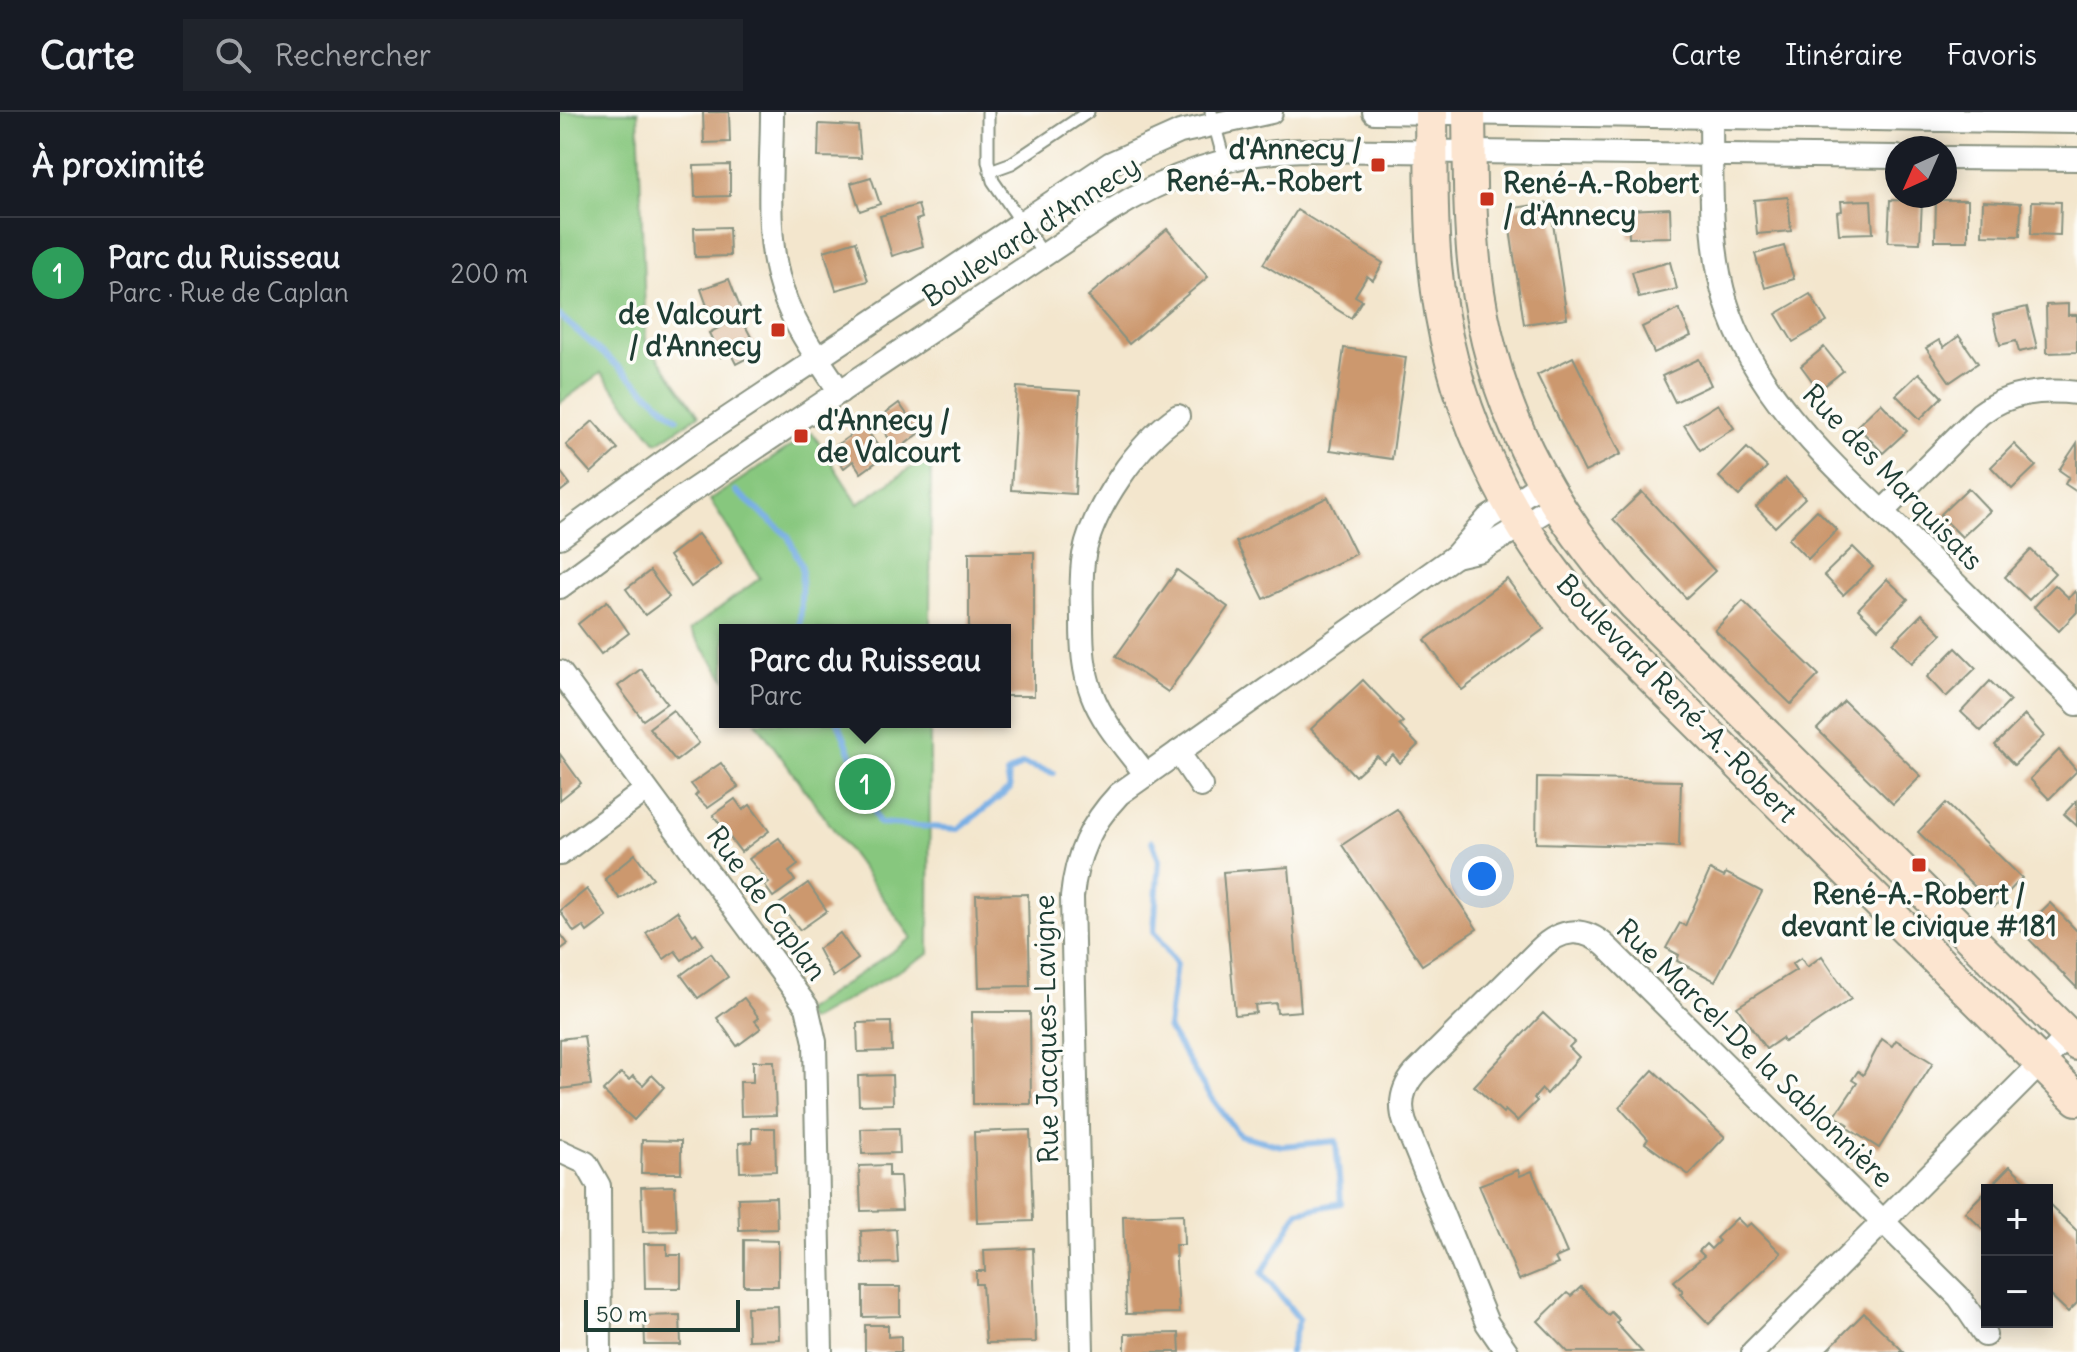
<!DOCTYPE html>
<html lang="fr">
<head>
<meta charset="utf-8">
<style>
	body { margin:0; font-family:Delius,sans-serif; background:#20242c; color:#f1f3f6 }
	.controls { position:absolute; right:24px; bottom:24px; display:grid; overflow:hidden; border-radius:0px; box-shadow:0 4px 20px #0003 }
	.controls button { width:72px; height:72px; display:grid; place-items:center; padding:0; border:0; border-bottom:2px solid #363941; background:#171b24; color:#f1f3f6; font:40px sans-serif }
	.compass { position:absolute; left:1325px; top:24px; width:72px; height:72px; border-radius:50%; background:#171b24; box-shadow:0 4px 20px #0003; rotate:225deg }
	.scale { position:absolute; left:24px; bottom:20px; width:156px; box-sizing:border-box; padding-left:8px; border:4px solid #1f3d34; border-top:0; font-size:22px; line-height:28px; white-space:nowrap; color:#1f3d34; -webkit-text-stroke:6px #fdfcf7; paint-order:stroke }
	.you { position:absolute; left:922px; top:764px; width:28px; height:28px; margin:-20px; border:6px solid #fff; border-radius:50%; background:#1a73e8; box-shadow:0 0 0 12px #1a73e833 }
	.badge { display:grid; place-items:center; width:52px; height:52px; border-radius:50%; background:#b45309; color:#fff; font-size:26px; font-weight:700 }
	.pin { position:absolute; translate:-50% -50%; border:4px solid #fff; box-shadow:0 2px 8px #0006 }
	.popup { position:absolute; left:159px; top:512px; width:292px; height:104px; box-sizing:border-box; display:grid; place-content:center; border-radius:0px; background:#171b24; filter:drop-shadow(0 2px 6px #0005); font-size:26px; white-space:nowrap; color:#9ea1a6 }
	.popup b { font-size:30px; color:#f1f3f6 }
	.popup::after { content:''; position:absolute; left:50%; top:100%; margin-left:-16px; border:16px solid transparent; border-top-color:#171b24 }
	.list { margin:0; padding:0; list-style:none }
	h2 { display:flex; justify-content:space-between; align-items:center; height:104px; margin:0; padding:0 32px; font-size:34px }
	h2 small { font-size:26px; font-weight:400; color:#9ea1a6 }
	.list li { display:grid; grid-template-columns:52px 1fr auto; gap:24px; align-items:center; box-sizing:border-box; height:112px; padding:0 32px; border-top:2px solid #363941 }
	.list b { display:block; font-size:30px; white-space:nowrap }
	.list p { margin:0; font-size:26px; white-space:nowrap; color:#9ea1a6 }
	.list em { font-size:26px; font-style:normal; color:#9ea1a6 }
	.icon { flex:none; width:44px; height:44px; fill:none; stroke:currentColor; stroke-width:2; stroke-linecap:round; stroke-linejoin:round }
	.map { position:relative; flex:none; width:1517px; height:1240px; overflow:hidden }
	header { display:flex; align-items:center; gap:48px; box-sizing:border-box; height:112px; padding:0 40px; background:#171b24; border-bottom:2px solid #363941 }
	header strong { font-size:38px }
	nav { display:flex; gap:44px; margin-inline-start:auto; font-size:28px }
	.search { width:560px; height:72px; background:#20242c; display:flex; align-items:center; gap:20px; box-sizing:border-box; padding:0 28px; border-radius:0px; color:#9ea1a6; font-size:30px }
	main { display:flex }
	aside { flex:1; background:#171b24 }
	.map>svg:first-child { display:block }
	.green { fill:#87c77e; stroke:#538259; stroke-width:2 }
	.lines { fill:none; stroke-linecap:round; stroke-linejoin:round }
	.stream { stroke:#76ade4; stroke-width:6 }
	.building { fill:#cc986e }
	.lane-casing { stroke:#899280; stroke-width:15 }
	.street-casing { stroke:#899280; stroke-width:26 }
	.secondary-casing { stroke:#899280; stroke-width:36 }
	.lane { stroke:#fff; stroke-width:11 }
	.street { stroke:#fff; stroke-width:22 }
	.secondary { stroke:#fce5d0; stroke-width:32 }
	.poi-dot { fill:#c8321e; stroke:#fdfcf7; stroke-width:3 }
	.labels { text-anchor:middle; dominant-baseline:central; stroke-width:7; stroke-linejoin:round; paint-order:stroke }
	.poi-label { font-size:28px; font-weight:bold; fill:#1f3d34; stroke:#fdfcf7; text-anchor:end }
	.street-label { font-size:28px; fill:#1f3d34; stroke:#fdfcf7 }
</style>
</head>
<body>
<header>
<strong>Carte</strong>
<div class="search"><svg class="icon" aria-label="search" viewBox="0 0 24 24"><circle cx="10" cy="10" r="6"/><path d="M15 15l6 6"/></svg>Rechercher</div>
<nav><a>Carte</a><a>Itinéraire</a><a>Favoris</a></nav>
</header>
<main>
<aside>
<h2>À proximité<small></small></h2>
<ul class="list">
<li><span class="badge" style="background:#2e9e5b">1</span><div><b>Parc du Ruisseau</b><p>Parc · Rue de Caplan</p></div><em>200 m</em></li>
</ul>
</aside>
<div class="map">
<svg width="1517" height="1240" viewBox="0 0 1517 1240">
	<rect width="100%" height="100%" fill="#fdfcf7"/>
	<filter id="ink" filterUnits="userSpaceOnUse"><feTurbulence type="fractalNoise" baseFrequency=".0125" numOctaves="2"/><feDisplacementMap in="SourceGraphic" scale="16" xChannelSelector="R" yChannelSelector="G"/><feConvolveMatrix kernelMatrix="1 2 1 2 8 2 1 2 1" color-interpolation-filters="sRGB"/></filter>
	<filter id="wash" filterUnits="userSpaceOnUse"><feTurbulence type="fractalNoise" baseFrequency=".006" numOctaves="4" result="noise"/><feDisplacementMap in="SourceGraphic" scale="32" xChannelSelector="R" yChannelSelector="G"/><feGaussianBlur stdDeviation="1.8" result="paint"/><feColorMatrix in="noise" values="0 0 0 0 0 0 0 0 0 0 0 0 0 0 0 0 0 1.4 0 .05"/><feComposite in="paint" operator="in"/></filter>
	<g filter="url(#wash)">
		<rect width="100%" height="100%" fill="#f3e6cd"/>
		<!-- green -->
		<g class="green">
			<polygon points="0,0 78,0 86,229 139,303 97,331 41,261 0,291"/>
			<polygon points="252,320 298,392 371,342 370,518 165,518 165,567 130,518 200,466 150,388"/>
			<polygon points="196,610 370,610 369,842 249,909 243,900 352,826"/>
		</g>
		<g class="lines">
			<!-- stream -->
			<g class="stream">
				<polyline points="0,204 117,306"/>
				<polyline points="176,379 228,424 242,455 240,518"/>
				<polyline points="278,610 319,711 398,717 450,677 447,662 463,652 494,661"/>
				<polyline points="592,729 599,748 594,819 616,851 608,916 646,978 679,1023 722,1034 776,1029 781,1091 738,1100 702,1161 739,1207 730,1240"/>
			</g>
		</g>
		<g id="blocks">
			<!-- building -->
			<g class="building">
				<polygon points="143,0 169,0 170,30 144,31"/>
				<polygon points="259,12 298,14 301,46 258,45"/>
				<polygon points="170,53 170,84 135,85 134,54"/>
				<polygon points="311,65 320,92 300,99 291,71"/>
				<polygon points="1228,85 1231,119 1197,122 1194,88"/>
				<polygon points="1311,88 1313,121 1279,122 1277,100 1282,99 1281,89"/>
				<polygon points="1330,88 1362,89 1360,131 1328,130"/>
				<polygon points="1376,88 1408,88 1408,129 1375,129"/>
				<polygon points="1423,89 1461,91 1460,124 1422,123"/>
				<polygon points="1472,89 1501,90 1500,123 1471,122"/>
				<polygon points="990,91 1007,206 964,212 947,97"/>
				<polygon points="358,93 362,106 356,108 363,134 332,144 320,104"/>
				<polygon points="1110,96 1111,125 1069,126 1068,98"/>
				<polygon points="737,98 823,151 813,168 807,164 795,184 802,188 791,206 703,152"/>
				<polygon points="169,115 170,144 135,145 134,116"/>
				<polygon points="607,117 648,165 569,232 528,184"/>
				<polygon points="296,129 308,169 276,178 264,139"/>
				<polygon points="1224,134 1234,167 1205,176 1195,142"/>
				<polygon points="1110,150 1117,177 1079,186 1072,160"/>
				<polygon points="169,167 181,198 152,208 141,177"/>
				<polygon points="1250,182 1267,210 1233,230 1216,202"/>
				<polygon points="1508,192 1508,203 1517,203 1517,240 1487,241 1486,193"/>
				<polygon points="1467,195 1477,236 1459,240 1456,229 1440,233 1433,203"/>
				<polygon points="1119,197 1131,224 1094,241 1082,215"/>
				<polygon points="180,204 199,240 176,252 170,240 161,245 149,221"/>
				<polygon points="1399,224 1418,251 1390,270 1366,236 1379,228 1384,235"/>
				<polygon points="1264,235 1283,259 1259,278 1241,254"/>
				<polygon points="784,236 846,245 832,347 770,338"/>
				<polygon points="1013,245 1061,342 1025,360 977,263"/>
				<polygon points="1139,247 1151,273 1115,290 1102,264"/>
				<polygon points="1359,261 1382,285 1360,307 1336,283"/>
				<polygon points="457,275 520,279 515,382 451,378"/>
				<polygon points="339,291 360,321 337,338 316,308"/>
				<polygon points="1321,291 1347,319 1323,341 1297,314"/>
				<polygon points="1158,292 1174,316 1140,338 1124,313"/>
				<polygon points="33,309 58,337 31,361 6,333"/>
				<polygon points="304,314 325,344 301,361 293,349 284,356 271,337"/>
				<polygon points="1517,331 1517,380 1505,372 1509,365 1499,358"/>
				<polygon points="1454,332 1476,354 1452,377 1431,355"/>
				<polygon points="1187,336 1207,355 1179,384 1159,365"/>
				<polygon points="0,359 10,372 0,380"/>
				<polygon points="1226,366 1245,386 1215,415 1196,395"/>
				<polygon points="1408,376 1430,399 1402,425 1380,403"/>
				<polygon points="1082,380 1155,459 1126,486 1053,407"/>
				<polygon points="768,385 796,442 704,487 676,430"/>
				<polygon points="1257,398 1277,418 1248,447 1228,427"/>
				<polygon points="138,422 161,453 131,475 109,444"/>
				<polygon points="1293,435 1313,455 1283,483 1264,463"/>
				<polygon points="1471,438 1495,461 1469,488 1445,465"/>
				<polygon points="409,440 474,440 474,584 445,584 445,518 409,518"/>
				<polygon points="617,458 668,495 608,580 556,544"/>
				<polygon points="90,459 109,485 85,503 66,477"/>
				<polygon points="947,467 984,517 902,578 865,528"/>
				<polygon points="1327,467 1348,487 1318,517 1298,497"/>
				<polygon points="1495,473 1509,486 1515,479 1517,482 1517,500 1499,519 1474,495"/>
				<polygon points="47,489 69,521 41,542 18,512"/>
				<polygon points="1183,489 1259,563 1231,592 1155,518"/>
				<polygon points="1362,502 1382,522 1352,551 1333,531"/>
				<polygon points="1396,536 1416,556 1386,585 1367,565"/>
				<polygon points="81,557 107,591 83,608 58,574"/>
				<polygon points="803,568 843,610 839,613 858,633 840,651 833,643 824,651 817,644 795,664 751,617"/>
				<polygon points="1430,569 1450,589 1421,619 1401,600"/>
				<polygon points="1284,589 1361,664 1333,692 1257,617"/>
				<polygon points="113,598 139,631 116,649 89,616"/>
				<polygon points="1465,603 1484,624 1454,653 1435,633"/>
				<polygon points="1499,638 1517,659 1489,687 1470,667"/>
				<polygon points="0,642 21,671 0,688"/>
				<polygon points="161,651 178,675 148,696 135,684 138,681 131,672"/>
				<polygon points="977,666 1121,669 1119,735 976,731"/>
				<polygon points="175,687 183,698 190,693 209,719 181,740 153,703"/>
				<polygon points="1517,688 1517,714 1504,702"/>
				<polygon points="1386,691 1462,766 1435,794 1358,720"/>
				<polygon points="837,697 917,817 862,853 782,733"/>
				<polygon points="219,726 238,753 229,760 235,769 213,785 205,774 209,771 189,747"/>
				<polygon points="75,742 93,766 60,787 45,767"/>
				<polygon points="729,755 741,899 717,901 716,891 695,893 696,901 675,903 663,760"/>
				<polygon points="1150,758 1164,765 1166,761 1202,780 1155,869 1117,849 1119,843 1106,836 1120,811 1125,814"/>
				<polygon points="248,771 267,799 240,818 219,792"/>
				<polygon points="27,777 47,805 27,820 23,814 14,820 0,799"/>
				<polygon points="468,782 470,874 419,875 416,783"/>
				<polygon points="1490,791 1517,819 1517,876 1461,819"/>
				<polygon points="117,799 133,823 136,821 143,832 122,848 115,839 104,847 86,821"/>
				<polygon points="0,821 8,832 0,838"/>
				<polygon points="280,821 298,847 273,865 258,837"/>
				<polygon points="151,841 168,865 138,886 121,863"/>
				<polygon points="1262,844 1291,887 1244,919 1224,930 1222,926 1206,937 1177,895 1236,858 1232,852 1241,846 1247,855"/>
				<polygon points="184,886 199,906 195,909 201,916 177,934 157,906"/>
				<polygon points="412,900 470,900 471,992 413,992"/>
				<polygon points="983,901 1014,930 1009,935 1019,945 987,982 982,977 974,986 977,989 957,1009 945,998 943,1001 914,974"/>
				<polygon points="331,910 332,939 298,940 297,911"/>
				<polygon points="24,924 31,973 0,977 0,927"/>
				<polygon points="1322,927 1332,934 1336,928 1373,951 1319,1036 1286,1015 1288,1012 1275,1004 1297,971 1292,968 1298,959 1303,963"/>
				<polygon points="193,949 214,949 216,1003 181,1004 180,970 193,970"/>
				<polygon points="1093,958 1165,1025 1129,1063 1085,1031 1088,1027 1059,995"/>
				<polygon points="61,961 69,968 73,964 83,973 92,963 104,975 74,1008 43,979"/>
				<polygon points="332,963 333,992 299,993 298,964"/>
				<polygon points="192,1016 215,1016 216,1059 180,1060 179,1031 192,1030"/>
				<polygon points="339,1016 340,1041 302,1042 301,1017"/>
				<polygon points="470,1018 473,1109 417,1111 414,1020"/>
				<polygon points="82,1028 121,1029 121,1061 81,1061"/>
				<polygon points="329,1053 329,1064 340,1064 342,1098 301,1099 299,1054"/>
				<polygon points="1450,1054 1475,1078 1427,1078 1427,1121 1405,1100"/>
				<polygon points="958,1058 960,1064 972,1059 1007,1141 995,1146 998,1152 959,1168 919,1073"/>
				<polygon points="115,1074 117,1119 83,1120 81,1075"/>
				<polygon points="216,1085 217,1117 179,1118 178,1086"/>
				<polygon points="1487,1090 1517,1119 1517,1191 1508,1200 1487,1180"/>
				<polygon points="623,1102 624,1133 615,1133 619,1201 566,1202 563,1104"/>
				<polygon points="1177,1106 1186,1115 1191,1111 1221,1141 1149,1212 1120,1182 1123,1179 1114,1169 1144,1144 1139,1139 1146,1132 1151,1137 1159,1129 1156,1126"/>
				<polygon points="336,1117 338,1151 302,1152 301,1119"/>
				<polygon points="184,1128 218,1129 218,1174 184,1174"/>
				<polygon points="84,1132 107,1132 107,1143 121,1143 121,1176 85,1176"/>
				<polygon points="473,1136 476,1230 426,1231 422,1172 416,1172 416,1159 425,1159 424,1138"/>
				<polygon points="303,1175 340,1175 340,1204 303,1205"/>
				<polygon points="1021,1175 1048,1203 1051,1200 1059,1208 1056,1211 1082,1240 1008,1240 978,1209 1007,1181 1011,1184"/>
				<polygon points="218,1194 219,1227 188,1228 187,1195"/>
				<polygon points="1304,1201 1344,1240 1265,1240"/>
				<polygon points="120,1203 121,1233 85,1233 84,1204"/>
				<polygon points="305,1213 328,1213 328,1225 341,1224 341,1240 305,1240"/>
				<polygon points="619,1221 620,1240 565,1240 565,1222"/>
			</g>
		</g>
	</g>
	<g filter="url(#ink)">
		<use href="#blocks" fill-opacity="0" stroke="#899280" stroke-width="2"/>
		<g class="lines">
			<defs>
				<g id="lane">
					<polyline points="428,0 428,49 433,69 484,143"/>
					<polyline points="651,0 664,48"/>
					<polyline points="430,59 452,51 528,0"/>
				</g>
				<g id="street">
					<path d="M212,0c0,58 -8,123 10,178 12,37 37,70 58,102"/>
					<polyline points="814,0 1517,10"/>
					<path d="M1151,3c1,61 -3,128 15,187 30,98 112,167 183,236 56,55 112,111 168,166"/>
					<polyline points="1385,46 1517,47"/>
					<path d="M1322,400l98,-98c28,-22 62,-25 97,-21"/>
					<polyline points="0,425 129,332 551,51 620,20 711,0"/>
					<polyline points="895,444 921,438 995,393"/>
					<path d="M0,475l115,-85 432,-289c61,-38 124,-61 196,-63l594,7"/>
					<polyline points="0,560 247,895 255,930 261,1240"/>
					<polyline points="618,640 641,674"/>
					<path d="M586,663c-19,-26 -43,-51 -54,-81 -9,-24 -10,-47 -10,-72 0,-22 -2,-46 2,-67 9,-47 55,-113 94,-139"/>
					<polyline points="0,742 86,678"/>
					<polyline points="0,1039 26,1051 39,1074 40,1240"/>
					<path d="M522,1240l-10,-455c4,-42 18,-72 47,-103l336,-238 33,-38 54,-34"/>
					<path d="M947,1240l-20,-29 -82,-200c-6,-18 -3,-35 10,-50l124,-123c22,-22 45,-24 68,-3l352,350 26,38"/>
					<polyline points="1193,1240 1508,924"/>
				</g>
				<g id="secondary">
					<path d="M871,0c1,51 -1,102 4,153 12,132 68,254 156,352l486,482"/>
					<path d="M909,0c1,53 0,106 6,158 16,134 70,237 160,335l442,439"/>
				</g>
			</defs>
			<!-- lane casing -->
			<use href="#lane" class="lane-casing"/>
			<!-- street casing -->
			<use href="#street" class="street-casing"/>
			<!-- secondary casing -->
			<use href="#secondary" class="secondary-casing"/>
			<!-- lane -->
			<use href="#lane" class="lane"/>
			<!-- street -->
			<use href="#street" class="street"/>
			<!-- secondary -->
			<use href="#secondary" class="secondary"/>
		</g>
	</g>
	<!-- markers -->
	<g class="poi-dot">
		<rect x="810" y="45" width="16" height="16" rx="4"/>
		<rect x="919" y="79" width="16" height="16" rx="4"/>
		<rect x="210" y="210" width="16" height="16" rx="4"/>
		<rect x="233" y="316" width="16" height="16" rx="4"/>
		<rect x="1351" y="745" width="16" height="16" rx="4"/>
	</g>
	<g class="labels">
		<!-- poi labels -->
		<g class="poi-label">
			<text x="802" y="37">d'Annecy /<tspan x="802" dy="32">René-A.-Robert</tspan></text>
			<text x="943" y="71" text-anchor="start">René-A.-Robert<tspan x="943" dy="32">/ d'Annecy</tspan></text>
			<text x="202" y="202">de Valcourt<tspan x="202" dy="32">/ d'Annecy</tspan></text>
			<text x="257" y="308" text-anchor="start">d'Annecy /<tspan x="257" dy="32">de Valcourt</tspan></text>
			<text x="1359" y="782" text-anchor="middle">René-A.-Robert /<tspan x="1359" dy="32">devant le civique #181</tspan></text>
		</g>
		<!-- street labels -->
		<g class="street-label">
			<text transform="translate(471 119) rotate(-33)">Boulevard d'Annecy</text>
			<text transform="translate(1333 365) rotate(46)">Rue des Marquisats</text>
			<text transform="translate(1117 586) rotate(46)">Boulevard René-A.-Robert</text>
			<text transform="translate(207 791) rotate(54)">Rue de Caplan</text>
			<text transform="translate(486 917) rotate(-91)">Rue Jacques-Lavigne</text>
			<text transform="translate(1195 941) rotate(44)">Rue Marcel-De la Sablonnière</text>
		</g>
	</g>
</svg>
<div class="controls">
<button>+</button>
<button>−</button>
</div>
<svg class="compass" viewBox="-18 -18 36 36"><path d="M0-13l5 13h-10z" fill="#e53935"/><path d="M0 13l5-13h-10z" fill="#9ea1a6"/></svg>
<div class="scale">50 m</div>
<div class="you"></div>
<div class="pin badge" style="left:305px;top:672px;background:#2e9e5b">1</div>
<div class="popup"><b>Parc du Ruisseau</b>Parc</div>
</div>
</main>
</body>
</html>
